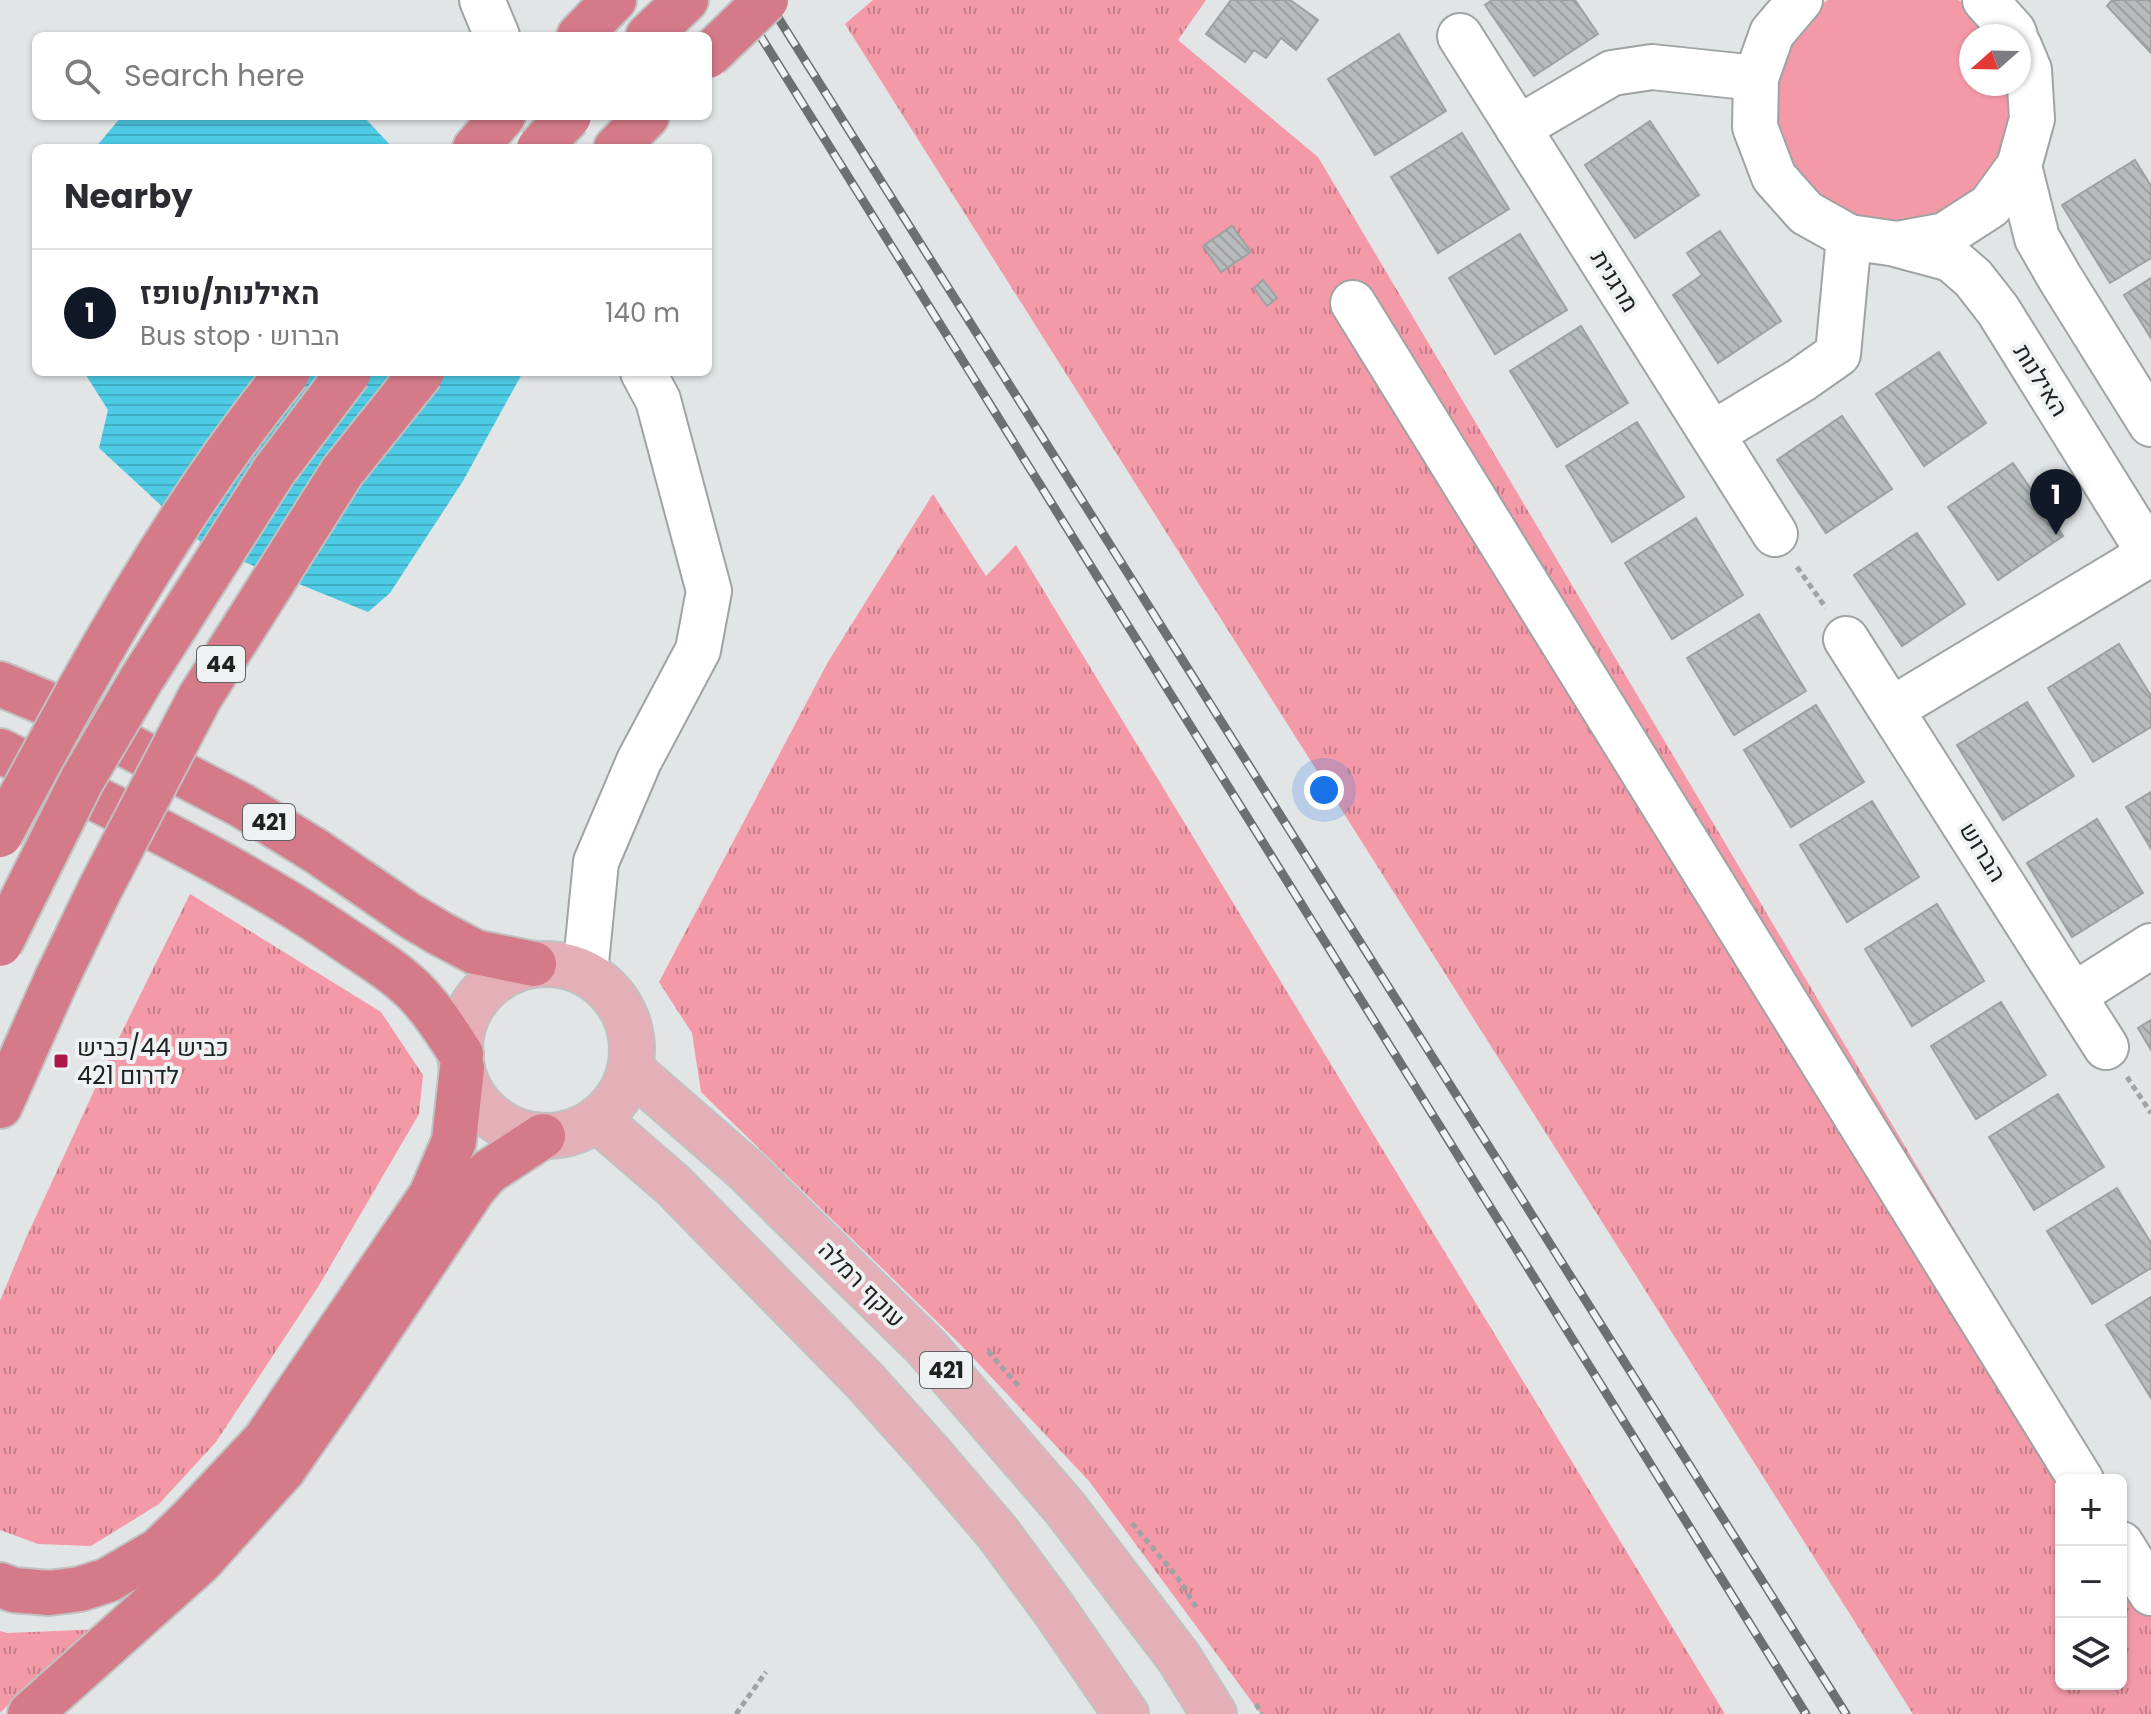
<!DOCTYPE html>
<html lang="en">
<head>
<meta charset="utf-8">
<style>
	body { margin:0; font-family:Poppins,Heebo,sans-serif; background:#f7f7f7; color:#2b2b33 }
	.controls { position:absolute; right:24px; bottom:24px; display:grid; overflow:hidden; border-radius:12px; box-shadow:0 2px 6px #0004 }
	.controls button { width:72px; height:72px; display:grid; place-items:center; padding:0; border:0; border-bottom:2px solid #e1e1e2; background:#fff; color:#2b2b33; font:40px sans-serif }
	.compass { position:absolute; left:1959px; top:24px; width:72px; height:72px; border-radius:50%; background:#fff; box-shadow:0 2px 6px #0004; rotate:250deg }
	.you { position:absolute; left:1324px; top:790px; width:28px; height:28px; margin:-20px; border:6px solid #fff; border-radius:50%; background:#1a73e8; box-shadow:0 0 0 12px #1a73e833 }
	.badge { display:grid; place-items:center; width:52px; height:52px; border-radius:50%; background:#111827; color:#fff; font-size:26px; font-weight:700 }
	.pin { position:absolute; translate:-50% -66px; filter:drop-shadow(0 2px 4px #0008) }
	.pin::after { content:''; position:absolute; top:42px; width:28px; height:24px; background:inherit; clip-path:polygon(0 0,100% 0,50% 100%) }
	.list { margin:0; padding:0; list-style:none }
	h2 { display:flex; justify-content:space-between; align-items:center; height:104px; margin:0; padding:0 32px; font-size:34px }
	h2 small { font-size:26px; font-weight:400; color:#7c7c81 }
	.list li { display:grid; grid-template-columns:52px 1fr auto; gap:24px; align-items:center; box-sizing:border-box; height:128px; padding:0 32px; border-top:2px solid #e1e1e2 }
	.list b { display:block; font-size:30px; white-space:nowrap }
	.list p { margin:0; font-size:26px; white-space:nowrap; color:#7c7c81 }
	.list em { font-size:26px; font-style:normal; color:#7c7c81 }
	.icon { flex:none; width:44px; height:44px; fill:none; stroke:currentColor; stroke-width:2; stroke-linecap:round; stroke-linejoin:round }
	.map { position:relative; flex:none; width:2151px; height:1714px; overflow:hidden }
	.search { position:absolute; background:#fff; box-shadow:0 2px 6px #0004; left:32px; top:32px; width:680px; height:88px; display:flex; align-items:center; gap:20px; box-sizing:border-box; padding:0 28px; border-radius:12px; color:#7c7c81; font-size:30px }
	.panel { position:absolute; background:#fff; box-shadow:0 2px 6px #0004; left:32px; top:144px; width:680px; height:232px; border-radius:12px }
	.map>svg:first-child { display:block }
	.grass { fill:url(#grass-tufts) }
	.green { fill:#f399a7 }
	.water { fill:url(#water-rules) }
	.building { fill:url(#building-back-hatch); stroke:#9ea1a2; stroke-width:2 }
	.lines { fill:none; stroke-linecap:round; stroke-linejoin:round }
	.minor-casing { stroke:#9fa3a4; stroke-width:48 }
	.major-casing { stroke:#c1c1c1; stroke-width:48 }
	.highway-casing { stroke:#c1c1c1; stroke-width:48 }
	.path { stroke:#a0a3a4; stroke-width:5; stroke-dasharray:6 4; stroke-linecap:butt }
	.minor { stroke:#fff; stroke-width:44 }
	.major { stroke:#e5afb8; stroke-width:44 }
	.highway { stroke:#d47a89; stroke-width:44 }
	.rail-casing { stroke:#6d7070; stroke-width:9 }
	.rail { stroke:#eef2f3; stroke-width:6; stroke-dasharray:18; stroke-linecap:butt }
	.highway-bridge-casing { stroke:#c1c1c1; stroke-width:48; stroke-linecap:butt }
	.highway-bridge { stroke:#d47a89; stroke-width:44 }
	.poi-dot { fill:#ac1948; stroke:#eef2f3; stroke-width:3 }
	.labels { text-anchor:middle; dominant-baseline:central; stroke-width:8; stroke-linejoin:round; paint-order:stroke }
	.shield { fill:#eef2f3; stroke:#5e6061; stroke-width:2 }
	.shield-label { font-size:22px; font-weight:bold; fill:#202222 }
	.street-label { font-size:24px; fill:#202222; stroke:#eef2f3 }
	.poi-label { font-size:24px; fill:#202222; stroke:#eef2f3; text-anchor:start }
</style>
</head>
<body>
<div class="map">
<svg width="2151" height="1714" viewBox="0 0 2151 1714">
	<defs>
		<pattern id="grass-tufts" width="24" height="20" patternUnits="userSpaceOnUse" patternTransform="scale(2)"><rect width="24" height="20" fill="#f399a7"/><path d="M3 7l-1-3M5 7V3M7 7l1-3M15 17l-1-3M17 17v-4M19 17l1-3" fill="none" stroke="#c47c88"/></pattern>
		<pattern id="water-rules" width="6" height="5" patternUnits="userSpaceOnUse" patternTransform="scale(2)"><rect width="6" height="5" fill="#4dcae4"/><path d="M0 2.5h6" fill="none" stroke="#43adc3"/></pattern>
		<pattern id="building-back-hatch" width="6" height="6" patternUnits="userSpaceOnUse" patternTransform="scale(2)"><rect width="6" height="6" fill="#b7bbbb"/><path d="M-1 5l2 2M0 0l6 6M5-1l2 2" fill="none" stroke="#9da0a0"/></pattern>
	</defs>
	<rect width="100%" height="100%" fill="#e1e5e6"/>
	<!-- grass -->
	<g class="grass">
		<polygon points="873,0 1206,0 1178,40 1318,157 2103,1480 2061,1480 2061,1684 2121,1684 2121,1510 2151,1561 2151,1714 1913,1714 845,24"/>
		<polygon points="933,494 986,576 1016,545 1725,1714 1261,1714 1089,1481 961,1345 701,1092 692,1033 659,982 828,662"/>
		<polygon points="190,894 381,1012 423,1075 419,1114 318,1287 216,1442 159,1504 91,1546 38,1544 0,1530 0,1301 26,1238 111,1054"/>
		<polygon points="105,1629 9,1704 0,1713 0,1631 7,1633"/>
	</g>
	<!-- green -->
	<polygon class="green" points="1828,0 1958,0 1971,7 1996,36 1971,36 1971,84 2015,84 2005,159 1979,194 1939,220 1897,228 1854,222 1816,201 1787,169 1771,124 1771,81 1787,40 1815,8"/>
	<!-- water -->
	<g class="water">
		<polygon points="122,116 363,116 393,148 95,148"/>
		<polygon points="84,372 523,372 463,481 390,593 368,612 205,546 99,448 108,410"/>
	</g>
	<!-- building -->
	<g class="building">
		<polygon points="1231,0 1290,0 1318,20 1296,50 1281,38 1266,58 1254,50 1245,62 1206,34"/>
		<polygon points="1492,0 1575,0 1598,34 1534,76 1485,5"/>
		<polygon points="2112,0 2151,0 2151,53 2107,6"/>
		<polygon points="1399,34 1446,111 1375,155 1328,79"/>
		<polygon points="1650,121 1699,195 1635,238 1585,165"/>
		<polygon points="1462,133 1509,209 1438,253 1391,177"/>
		<polygon points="2135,160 2151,186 2151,258 2110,283 2062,205"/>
		<polygon points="1232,226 1251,252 1221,272 1203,246"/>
		<polygon points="1720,231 1781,321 1718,363 1673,295 1702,275 1687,253"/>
		<polygon points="1520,234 1567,310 1495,354 1449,278"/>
		<polygon points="2151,278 2151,338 2124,295"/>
		<polygon points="1263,280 1277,298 1267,306 1254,288"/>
		<polygon points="1581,326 1628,403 1557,447 1510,371"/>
		<polygon points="1939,352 1986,423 1924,466 1876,394"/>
		<polygon points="1842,416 1892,489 1826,533 1777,460"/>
		<polygon points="1637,422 1684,497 1612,542 1566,466"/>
		<polygon points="2013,463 2063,536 1998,580 1948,507"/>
		<polygon points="1696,518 1743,595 1672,639 1625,563"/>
		<polygon points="1917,533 1965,604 1902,646 1854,575"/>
		<polygon points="1759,614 1806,691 1734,735 1687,658"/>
		<polygon points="2119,644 2151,696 2151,727 2093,762 2048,688"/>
		<polygon points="2027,702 2074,776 2003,820 1957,745"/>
		<polygon points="1816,705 1864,782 1791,827 1744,750"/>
		<polygon points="2151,792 2151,849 2126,807"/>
		<polygon points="1872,801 1919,877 1847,922 1800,845"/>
		<polygon points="2097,819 2143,893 2072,937 2027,863"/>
		<polygon points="1937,904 1984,981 1912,1026 1865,949"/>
		<polygon points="2001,1002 2046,1075 1976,1119 1931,1046"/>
		<polygon points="2151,1020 2151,1050 2138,1028"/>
		<polygon points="2058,1094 2104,1167 2034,1210 1989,1137"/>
		<polygon points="2117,1188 2151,1243 2151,1268 2092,1304 2047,1231"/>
		<polygon points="2151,1297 2151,1398 2106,1325"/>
	</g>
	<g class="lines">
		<defs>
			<g id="minor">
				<polyline points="482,0 497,36"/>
				<polyline points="1800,0 1772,33 1756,78 1755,127 1774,177 1806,213 1849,237 1897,244 1945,235 1990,206 2019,166 2032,119 2029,70 2019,46"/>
				<polyline points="1985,0 2013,31 2015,36"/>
				<polyline points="1460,36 1775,534"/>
				<polyline points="1518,128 1612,73 1652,67 1756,78"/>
				<polyline points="2019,166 2037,238 2060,278 2151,424"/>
				<polyline points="1899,245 1951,259 1973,278 1998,310 2151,556"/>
				<polyline points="1353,303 2081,1480"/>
				<polyline points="1712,434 1801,380 1838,354 1849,237"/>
				<polyline points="1846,639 2106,1047"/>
				<polyline points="1892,709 2150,554"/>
				<polyline points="585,973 596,862 639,761 698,650 709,591 658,400 643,372"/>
				<polyline points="2074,995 2151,946"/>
				<polyline points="2121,1544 2151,1593"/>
			</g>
			<g id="major">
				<circle cx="546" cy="1050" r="86"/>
				<polyline points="630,1069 746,1170 926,1347 1065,1508 1179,1658 1214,1714"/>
				<polyline points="598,1120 673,1185 864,1380 932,1456 997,1532 1053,1608 1126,1714"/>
			</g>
			<g id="highway">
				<polyline points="579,36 614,0"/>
				<polyline points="648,36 686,0"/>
				<polyline points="475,148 503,116"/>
				<polyline points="616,148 647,116"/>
				<polyline points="0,684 48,704 241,805 316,851 409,915 441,934 475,952 534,964"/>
				<path d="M0,751c115,58 234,113 341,186 29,20 63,39 85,67 13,15 24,33 35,50"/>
				<polyline points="0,1106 57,978"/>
				<polyline points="0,1585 14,1590 49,1593 80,1589 108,1580 159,1550 190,1520 265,1440 431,1195 454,1141 462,1068"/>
				<polyline points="30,1714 200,1562 283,1470 349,1375 474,1188 488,1172 543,1136"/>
			</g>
		</defs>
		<!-- minor casing -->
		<use href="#minor" class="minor-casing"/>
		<!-- major casing -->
		<use href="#major" class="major-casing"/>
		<!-- highway casing -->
		<use href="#highway" class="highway-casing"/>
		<!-- path -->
		<g class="path">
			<polyline points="1797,567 1826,608"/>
			<polyline points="2127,1077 2151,1113"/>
			<polyline points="988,1351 1021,1389"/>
			<polyline points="1132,1523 1177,1577 1196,1607"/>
			<polyline points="1256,1704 1262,1714"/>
			<polyline points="736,1714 766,1672"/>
		</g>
		<!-- minor -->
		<use href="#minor" class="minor"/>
		<!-- major -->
		<use href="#major" class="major"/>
		<!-- highway -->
		<use href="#highway" class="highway"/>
		<defs>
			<g id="rail">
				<polyline points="738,0 1806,1714"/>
				<polyline points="767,0 1846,1714"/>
			</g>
		</defs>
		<!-- rail casing -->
		<use href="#rail" class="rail-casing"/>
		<!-- rail -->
		<use href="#rail" class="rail"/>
		<defs>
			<g id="highway-bridge">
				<polyline points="708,56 766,0"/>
				<polyline points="539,148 569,116"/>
				<path d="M0,835c86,-160 173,-322 288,-463"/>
				<polyline points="0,944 82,780 141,680 274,471 349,372"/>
				<polyline points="57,978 100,889 200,697 342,472 422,372"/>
			</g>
		</defs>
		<!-- highway-bridge casing -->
		<use href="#highway-bridge" class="highway-bridge-casing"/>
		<!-- highway-bridge -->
		<use href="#highway-bridge" class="highway-bridge"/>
	</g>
	<!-- markers -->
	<rect class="poi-dot" x="53" y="1053" width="16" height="16" rx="4"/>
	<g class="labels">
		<!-- shield labels -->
		<g class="shield">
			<rect x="197" y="646" width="48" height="36" rx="6"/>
			<rect x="243" y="804" width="52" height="36" rx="6"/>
			<rect x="920" y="1352" width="52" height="36" rx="6"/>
		</g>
		<g class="shield-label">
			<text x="221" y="664">44</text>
			<text x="269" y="822">421</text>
			<text x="946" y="1370">421</text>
		</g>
		<!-- street labels -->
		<g class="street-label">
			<text transform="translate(1615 281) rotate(58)">מרגנית</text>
			<text transform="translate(2041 380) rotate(58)">האילנות</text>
			<text transform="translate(1983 852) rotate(58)">הברוש</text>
			<text transform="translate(862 1284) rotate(45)">עוקף רמלה</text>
		</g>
		<!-- poi labels -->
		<g class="poi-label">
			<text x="77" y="1047">כביש 44/כביש<tspan x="77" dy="28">421 לדרום</tspan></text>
		</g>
	</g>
</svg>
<div class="controls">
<button>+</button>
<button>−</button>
<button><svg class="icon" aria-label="layers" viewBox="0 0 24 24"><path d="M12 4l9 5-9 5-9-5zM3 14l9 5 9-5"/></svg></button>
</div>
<svg class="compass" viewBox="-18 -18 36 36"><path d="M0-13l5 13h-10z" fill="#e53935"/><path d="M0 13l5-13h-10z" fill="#7c7c81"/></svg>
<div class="you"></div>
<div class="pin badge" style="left:2056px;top:535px">1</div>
<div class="search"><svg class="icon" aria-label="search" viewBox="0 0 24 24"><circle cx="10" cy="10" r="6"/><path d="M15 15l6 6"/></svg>Search here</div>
<section class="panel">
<h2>Nearby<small></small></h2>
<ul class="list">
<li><span class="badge">1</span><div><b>האילנות/טופז</b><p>Bus stop · הברוש</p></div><em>140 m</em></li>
</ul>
</section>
</div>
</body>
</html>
